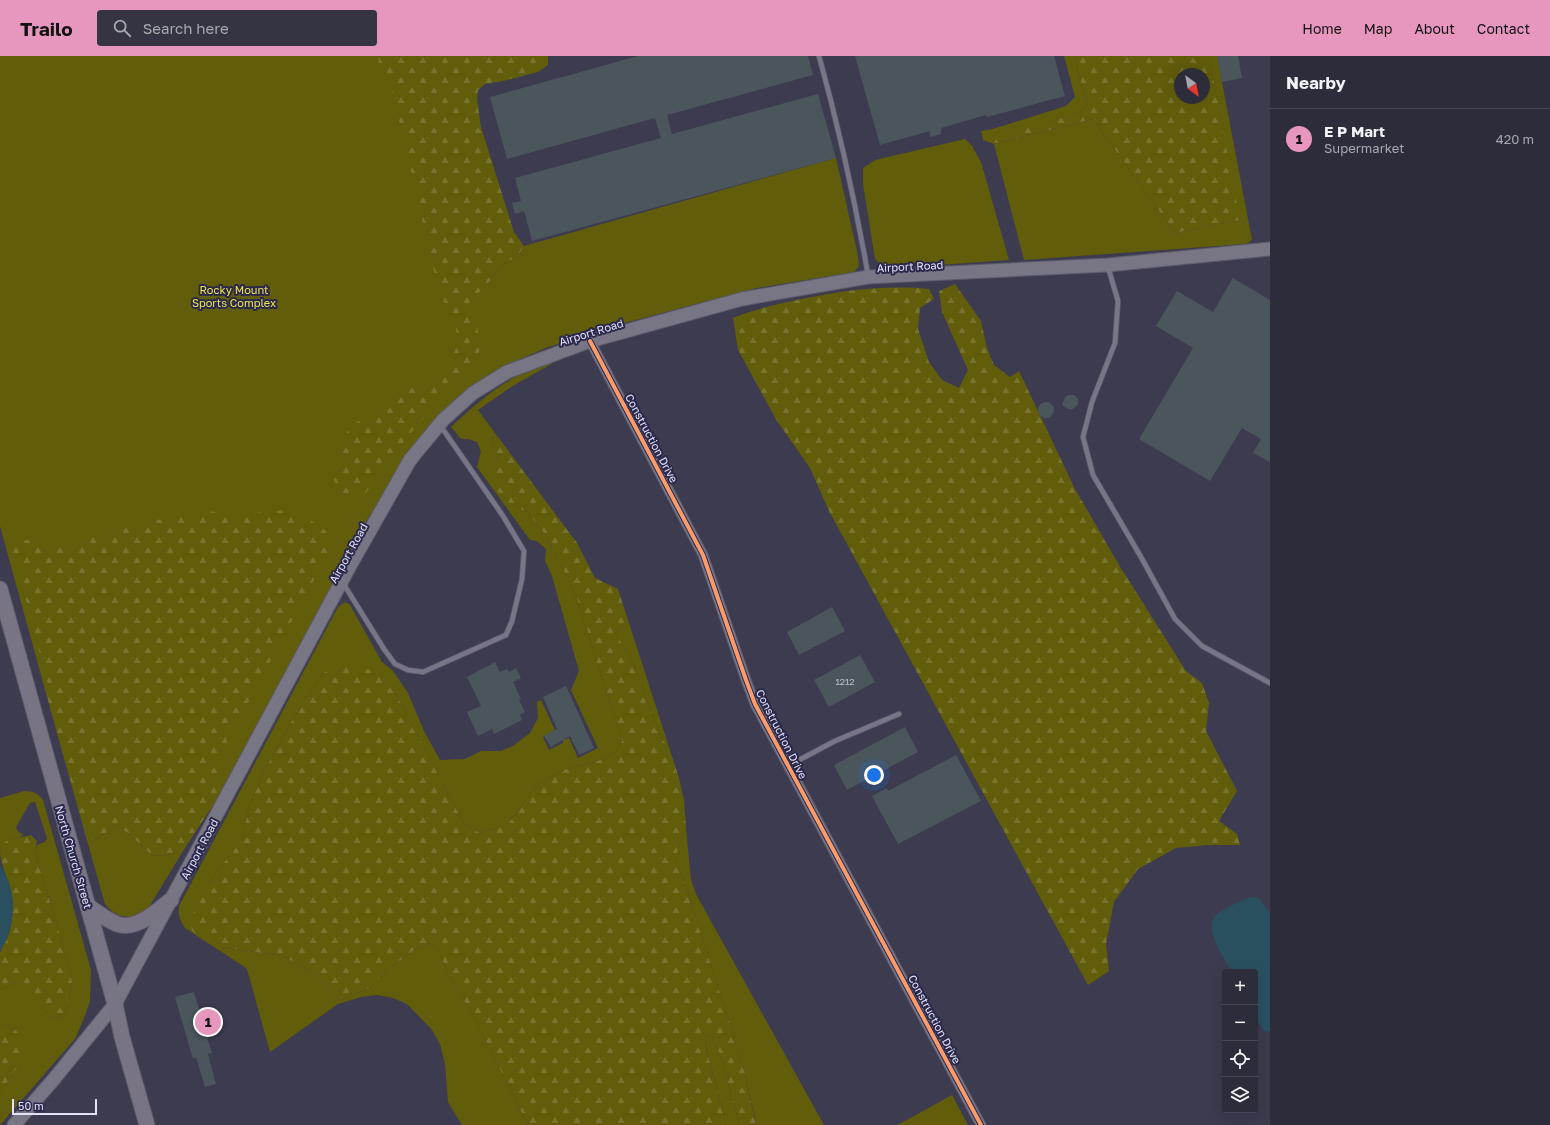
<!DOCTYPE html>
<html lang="en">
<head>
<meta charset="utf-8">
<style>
	body { margin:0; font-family:"Golos Text",sans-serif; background:#353442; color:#f1f3f6 }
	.controls { position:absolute; right:12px; bottom:12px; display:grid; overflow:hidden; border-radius:4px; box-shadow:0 4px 16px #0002 }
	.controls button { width:36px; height:36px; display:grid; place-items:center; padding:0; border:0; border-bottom:1px solid #484855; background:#2d2c3b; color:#f1f3f6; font:20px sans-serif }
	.compass { position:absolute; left:1174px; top:12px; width:36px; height:36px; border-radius:50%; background:#2d2c3b; box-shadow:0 4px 16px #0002; rotate:148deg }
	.scale { position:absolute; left:12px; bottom:10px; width:85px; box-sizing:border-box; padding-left:4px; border:2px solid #e2e2f9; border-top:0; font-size:11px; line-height:14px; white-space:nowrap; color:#e2e2f9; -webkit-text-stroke:3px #2b294b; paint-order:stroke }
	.you { position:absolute; left:874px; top:719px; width:14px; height:14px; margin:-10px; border:3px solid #fff; border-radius:50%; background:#1a73e8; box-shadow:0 0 0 6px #1a73e833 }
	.badge { display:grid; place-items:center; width:26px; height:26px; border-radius:50%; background:#e797bd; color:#111; font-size:13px; font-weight:700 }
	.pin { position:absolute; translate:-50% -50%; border:2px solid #fff; box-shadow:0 1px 4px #0006 }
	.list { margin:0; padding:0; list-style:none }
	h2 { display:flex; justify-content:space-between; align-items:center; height:52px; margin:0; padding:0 16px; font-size:17px }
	h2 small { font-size:13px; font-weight:400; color:#a7a7af }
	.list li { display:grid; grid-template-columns:26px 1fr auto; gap:12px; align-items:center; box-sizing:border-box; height:60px; padding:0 16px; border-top:1px solid #484855 }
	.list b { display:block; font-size:15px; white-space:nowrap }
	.list p { margin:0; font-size:13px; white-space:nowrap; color:#a7a7af }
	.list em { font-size:13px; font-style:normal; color:#a7a7af }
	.icon { flex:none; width:22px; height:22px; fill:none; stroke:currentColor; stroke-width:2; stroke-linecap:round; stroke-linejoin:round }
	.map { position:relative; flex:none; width:1270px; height:1069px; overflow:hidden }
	header { display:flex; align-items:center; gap:24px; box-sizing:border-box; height:56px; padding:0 20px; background:#e797bd; color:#111 }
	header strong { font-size:19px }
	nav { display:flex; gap:22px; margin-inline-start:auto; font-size:14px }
	.search { width:280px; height:36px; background:#353442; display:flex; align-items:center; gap:10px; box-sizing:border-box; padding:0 14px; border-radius:4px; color:#a7a7af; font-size:15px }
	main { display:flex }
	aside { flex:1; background:#2d2c3b }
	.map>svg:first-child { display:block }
	.green { fill:#625d0b }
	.forest { fill:url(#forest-firs); fill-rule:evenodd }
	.water { fill:#2a5060 }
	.building { fill:#4b565c }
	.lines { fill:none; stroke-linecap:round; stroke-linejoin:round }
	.service-casing { stroke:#5b5a6b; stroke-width:6 }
	.minor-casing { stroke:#5b5a6b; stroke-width:11 }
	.secondary-casing { stroke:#5b5a6b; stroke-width:15 }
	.primary-casing { stroke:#5b5a6b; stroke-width:17 }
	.service { stroke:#787686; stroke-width:4.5 }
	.minor { stroke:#787686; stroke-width:9 }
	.secondary { stroke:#787585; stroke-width:13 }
	.primary { stroke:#797484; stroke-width:15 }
	.cycleway-casing { stroke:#2b294b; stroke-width:6 }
	.cycleway { stroke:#fa9b69; stroke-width:4 }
	.labels { text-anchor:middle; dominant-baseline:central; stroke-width:4; stroke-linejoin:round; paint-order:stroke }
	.number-label { font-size:9px; fill:#bcbfd2 }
	.street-label { font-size:11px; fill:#e2e2f9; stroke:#2b294b }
	.park-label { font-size:11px; fill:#ede34e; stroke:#2b294b }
</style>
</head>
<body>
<header>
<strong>Trailo</strong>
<div class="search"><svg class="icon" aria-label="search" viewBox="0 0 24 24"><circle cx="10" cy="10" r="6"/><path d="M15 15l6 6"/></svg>Search here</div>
<nav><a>Home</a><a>Map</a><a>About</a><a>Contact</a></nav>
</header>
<main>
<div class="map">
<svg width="1270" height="1069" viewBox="0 0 1270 1069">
	<defs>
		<pattern id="forest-firs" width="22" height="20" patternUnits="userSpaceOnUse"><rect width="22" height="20" fill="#625d0b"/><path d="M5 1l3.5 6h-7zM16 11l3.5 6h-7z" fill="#78742f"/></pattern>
	</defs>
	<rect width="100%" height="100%" fill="#3c3b4f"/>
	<!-- green -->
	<g class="green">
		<path d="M0,0h425l62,229 13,-19 18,-10 6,-10 312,-88 22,98 1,10 -5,6 -97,16 -159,42 -52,18 -37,16 -24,13 -32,25 -29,29 -21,31 -36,58 -144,270 -35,53 -39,64c-14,14 -32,13 -44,-3l-19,-67 11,2 9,-6 8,-8 14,8 25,23 13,-1 9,-3 -114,-153 -14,-2 -47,-171z"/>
		<polygon points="1064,0 1074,0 1087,49 1079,57 1052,65 994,88 1093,63 1175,177 1239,164 1209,0 1217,0 1252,184 1246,188 1024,204 994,88 983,84 981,75 993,73 1066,50 1075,41"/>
		<polygon points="965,83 972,90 981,106 1009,204 897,212 883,211 875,203 863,128 863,112 875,104"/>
		<path d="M546,307h7l-42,24 -33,23 17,23 -3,10 6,11 -1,7 9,40 22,12 16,20 18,34 15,31 45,143 -7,12 -20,9 -29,7 -29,16 -29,39 -28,9 -16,-9 -69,-132 -16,-20 -56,1 -30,46 -30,54 -15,37 -5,27 -35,47 14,63 61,9 28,15 29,29 30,-12 17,-18 27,-20 15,-7 9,7 10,24 27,45 53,106h-66l-14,-23 -3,-38 -5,-20 -8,-14 -25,-26 -14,-6 -16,-3 -16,2 -23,7 -68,48 -23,-83 -4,-3 -58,-38c-5,-7 -7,-13 -6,-22l159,-299 7,-5 5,3 32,57 11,9 15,22 16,38 16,29 25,-1 16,-8h20l12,-5 17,-13 8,-15 -1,-16 4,-2 14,30 -12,7 6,13 14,-7v-3l6,-2 9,20 20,-10 -27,-58 8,-19 -27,-95 -7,-15 1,-12 -9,-8 -7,-1 -53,-73 4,-16 -4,-9 -9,-3h-7l-10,-12c20,-19 42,-38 66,-51 9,-5 20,-9 29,-13z"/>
		<polygon points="628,564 669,691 662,683 632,604 616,578"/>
		<path d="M24,735c9,0 14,2 19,9l48,170 -1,31 -7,20 -8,18 -75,86v-32l16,-24 11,-13 -11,-26 -16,-7v-33l14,-7 11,3c9,18 17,25 34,34l9,-14 4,-24 -2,-13 -35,-117 2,-7 8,-3 2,-4 -12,-36 -5,1 -14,24 2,5 5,2 -3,3c-8,0 -15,5 -20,12v-51z"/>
		<polygon points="686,772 691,824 696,838 824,1069 756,1069 756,1067 744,1013 683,821 676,809 678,793"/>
		<polygon points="707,978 712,980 723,1007 739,1069 726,1069 705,986"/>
		<polygon points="952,1039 968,1069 897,1069 905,1065"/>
	</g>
	<!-- forest -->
	<g class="forest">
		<polygon points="378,0 548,0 548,9 538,16 503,25 485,28 478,34 477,43 481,71 514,176 524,190 518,200 500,210 487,229 473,242 480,290 477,306 430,354 378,417 366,437 350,441 339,435 334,424 341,410 344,385 349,371 409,333 431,328 451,304 459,286 453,262 439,237 392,34 379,7"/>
		<path d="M1074,0h135l31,164 -65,13 -82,-114 -99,25 3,-8 82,-23 8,-8zM1180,18h24v24h-24z"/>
		<path d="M955,228l26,37 6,27 7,17 16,12 9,-6 56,118 44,76 67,106 16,12 7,20 -3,28 31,60 -18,30 18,13 3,11h-32l-32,3 -38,21 -24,33 -8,42 3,27 -21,14 -259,-474 -19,-43 -33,-47 -39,-71 -5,-32c17,-7 33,-11 50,-15 48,-11 98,-19 146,-14l5,10 -14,9 -2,21 11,33 13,18 17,8 9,-18 -26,-58 -3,-21z"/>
		<path d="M495,377l82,110 18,35 23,11 10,31 -12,14 16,26 30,79 7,8 10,31 5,22 2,28 -8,21 -2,16 7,12 61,192 12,56h-17l-16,-62 -11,-27 -5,-2 -2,9 21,82h-198l-53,-106 -27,-45 -10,-24 -9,-7 -15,7 -27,20 -17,18 -30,12 -29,-29 -28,-15 -61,-9 -29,-15 -5,-8 20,-40 35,-47 5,-27 15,-37 30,-54 30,-46 28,-8 28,7 16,20 69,132 16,9 28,-9 29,-39 29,-16 29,-7 20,-9 7,-12 -45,-143 -15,-31 -18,-34 -16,-20 -22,-12 -10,-11 -6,-22c11,-10 9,-13 2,-25z"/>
		<polygon points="209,454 224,460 285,454 301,458 325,474 329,484 330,494 221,697 218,711 223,734 188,787 175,796 166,799 153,800 128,777 114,769 106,777 97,783 86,781 47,641 49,633 12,490 19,482 32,485 43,497 146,465 184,461"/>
		<path d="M31,779l6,6 -2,11 35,117 2,13 -4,24 -9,14c-17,-9 -25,-16 -35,-34l-10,-3 -14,7c0,-12 0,-25 0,-37 1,-5 5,-10 7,-14 5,-13 7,-28 5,-42 -2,-17 -12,-30 -12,-47 3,-14 22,-12 31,-15z"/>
		<polygon points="0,967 16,974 25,988 27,1000 16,1013 0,1037"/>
	</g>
	<!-- water -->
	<g class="water">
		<path d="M0,810c18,22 16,62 0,85z"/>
		<path d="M1249,841l10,1 11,15v120l-7,-3 -8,-14v-44h-23c-7,-13 -30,-44 -16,-57 8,-7 24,-13 33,-18z"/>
	</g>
	<!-- building -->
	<g class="building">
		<polygon points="638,0 808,0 813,19 667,59 672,78 818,38 836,102 532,185 524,155 515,158 512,147 521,145 515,122 661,82 655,62 507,103 490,41"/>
		<polygon points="855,0 1054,0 1065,40 987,61 986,59 941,72 941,78 930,81 930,75 880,89"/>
		<polygon points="1217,0 1238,0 1242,22 1222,26"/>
		<polygon points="1233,222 1270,244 1270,406 1253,397 1261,383 1242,372 1210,425 1139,383 1193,292 1156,270 1177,235 1213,256"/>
		<polygon points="1069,339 1074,339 1078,343 1078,348 1073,353 1068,353 1062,349 1065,341"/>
		<circle cx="1046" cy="354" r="8"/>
		<polygon points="832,551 845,575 799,599 787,576"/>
		<polygon points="860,599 875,626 829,651 814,624"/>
		<polygon points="495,606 500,616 507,613 509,616 516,612 521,622 513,626 521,643 519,644 525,656 520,659 522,664 494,678 492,673 478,680 467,656 481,650 467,621"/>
		<polygon points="566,630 594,692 579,699 570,680 551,691 544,680 557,673 543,641"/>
		<polygon points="905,671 918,696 847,734 834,709"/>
		<polygon points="956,699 981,745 898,788 872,740 887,732 888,735"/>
		<polygon points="194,936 200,956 212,952 218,975 206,978 212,997 208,998 216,1028 205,1031 196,1001 193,1003 175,941"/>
	</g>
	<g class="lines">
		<defs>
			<g id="service">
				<path d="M819,0c20,72 36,145 49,219"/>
				<polyline points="1108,211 1118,245 1115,287 1092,346 1083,381 1093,419 1141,501 1175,563 1202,590 1270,627"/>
				<polyline points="343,527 384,593 395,608 408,614 423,616 506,579 512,565 522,523 524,495 503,460 440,369"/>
				<polyline points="788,710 835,685 899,658"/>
			</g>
			<polyline id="minor" points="590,285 703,499 746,624 755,648 981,1069"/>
			<polyline id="secondary" points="14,1069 54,1023 115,948 351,508 410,404 443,364 473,337 507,316 590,285 742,243 868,221 1108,209 1270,193"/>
			<g id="primary">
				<polyline points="0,533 115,948 122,981 147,1069"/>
				<path d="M88,850c9,6 19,14 29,18 19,7 40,-13 54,-24"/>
			</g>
		</defs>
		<!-- service casing -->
		<use href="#service" class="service-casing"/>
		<!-- minor casing -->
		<use href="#minor" class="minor-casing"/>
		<!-- secondary casing -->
		<use href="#secondary" class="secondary-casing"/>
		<!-- primary casing -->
		<use href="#primary" class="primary-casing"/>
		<!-- service -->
		<use href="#service" class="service"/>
		<!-- minor -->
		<use href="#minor" class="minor"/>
		<!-- secondary -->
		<use href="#secondary" class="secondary"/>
		<!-- primary -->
		<use href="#primary" class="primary"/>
		<defs>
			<polyline id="cycleway" points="590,285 703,499 746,624 755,648 981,1069"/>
		</defs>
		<!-- cycleway casing -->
		<use href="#cycleway" class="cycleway-casing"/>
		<!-- cycleway -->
		<use href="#cycleway" class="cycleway"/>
	</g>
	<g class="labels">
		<!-- number labels -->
		<g class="number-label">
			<text x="845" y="625">1212</text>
		</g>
		<!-- street labels -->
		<g class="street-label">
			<text transform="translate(910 210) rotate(-3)">Airport Road</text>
			<text transform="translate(591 276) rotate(-17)">Airport Road</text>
			<text transform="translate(652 382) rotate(62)">Construction Drive</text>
			<text transform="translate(348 497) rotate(-61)">Airport Road</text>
			<text transform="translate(782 678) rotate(63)">Construction Drive</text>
			<text transform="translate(199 793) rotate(-62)">Airport Road</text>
			<text transform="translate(74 801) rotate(74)">North Church Street</text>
			<text transform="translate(935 963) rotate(62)">Construction Drive</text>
		</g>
		<!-- park labels -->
		<g class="park-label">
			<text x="234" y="233">Rocky Mount<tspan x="234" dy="13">Sports Complex</tspan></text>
		</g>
	</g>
</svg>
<div class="controls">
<button>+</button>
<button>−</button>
<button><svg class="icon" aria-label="locate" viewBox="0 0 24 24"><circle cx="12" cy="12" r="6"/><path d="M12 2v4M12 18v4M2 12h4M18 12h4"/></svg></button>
<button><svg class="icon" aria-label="layers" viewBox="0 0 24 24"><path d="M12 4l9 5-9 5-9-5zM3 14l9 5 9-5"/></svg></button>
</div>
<svg class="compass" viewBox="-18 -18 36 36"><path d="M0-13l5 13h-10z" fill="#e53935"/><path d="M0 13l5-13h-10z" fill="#a7a7af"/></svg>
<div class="scale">50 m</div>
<div class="you"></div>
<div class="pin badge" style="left:208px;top:966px">1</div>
</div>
<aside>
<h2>Nearby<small></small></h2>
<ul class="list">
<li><span class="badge">1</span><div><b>E P Mart</b><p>Supermarket</p></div><em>420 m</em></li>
</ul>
</aside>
</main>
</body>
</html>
